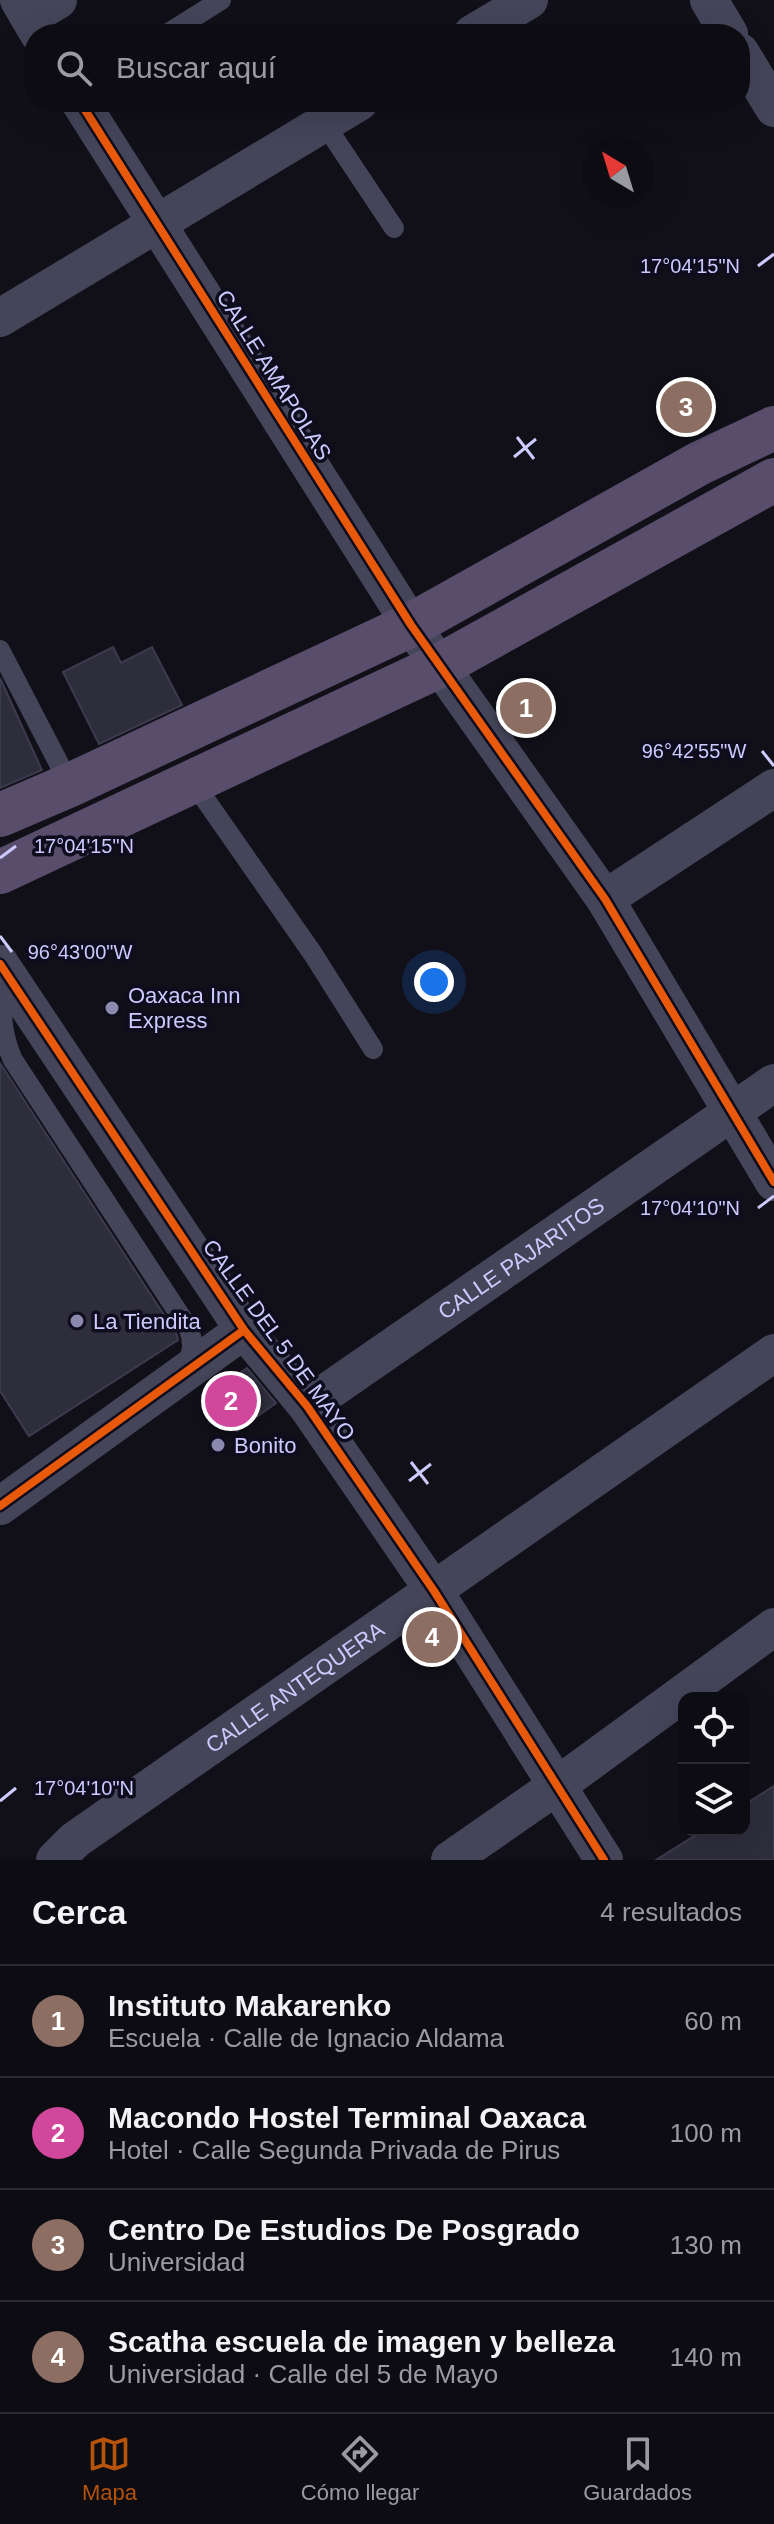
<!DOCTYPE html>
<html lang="es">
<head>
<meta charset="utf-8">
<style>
	body { margin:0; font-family:Helvetica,sans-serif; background:#16151c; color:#f1f3f6 }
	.controls { position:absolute; right:24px; bottom:24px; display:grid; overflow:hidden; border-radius:16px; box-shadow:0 8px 32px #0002 }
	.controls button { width:72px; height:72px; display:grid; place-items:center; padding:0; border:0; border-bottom:2px solid #2d2c33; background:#0d0c13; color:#f1f3f6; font:40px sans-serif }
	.compass { position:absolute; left:582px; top:136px; width:72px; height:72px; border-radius:50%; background:#0d0c13; box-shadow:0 8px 32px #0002; rotate:322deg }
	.you { position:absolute; left:434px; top:982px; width:28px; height:28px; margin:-20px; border:6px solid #fff; border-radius:50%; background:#1a73e8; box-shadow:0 0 0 12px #1a73e833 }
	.badge { display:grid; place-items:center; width:52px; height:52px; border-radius:50%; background:#b45309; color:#fff; font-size:26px; font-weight:700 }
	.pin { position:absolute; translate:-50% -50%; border:4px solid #fff; box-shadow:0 2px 8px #0006 }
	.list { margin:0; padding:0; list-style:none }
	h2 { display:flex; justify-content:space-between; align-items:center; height:104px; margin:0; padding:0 32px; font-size:34px }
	h2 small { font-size:26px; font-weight:400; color:#9a9ba0 }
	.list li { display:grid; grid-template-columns:52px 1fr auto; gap:24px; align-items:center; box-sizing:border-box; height:112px; padding:0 32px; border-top:2px solid #2d2c33 }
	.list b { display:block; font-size:30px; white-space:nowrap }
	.list p { margin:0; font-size:26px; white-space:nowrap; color:#9a9ba0 }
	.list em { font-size:26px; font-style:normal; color:#9a9ba0 }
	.icon { flex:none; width:44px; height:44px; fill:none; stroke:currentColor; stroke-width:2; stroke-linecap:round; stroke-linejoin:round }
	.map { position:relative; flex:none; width:774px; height:1860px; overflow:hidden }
	.search { position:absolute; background:#0d0c13; box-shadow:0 8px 32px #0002; left:24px; right:24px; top:24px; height:88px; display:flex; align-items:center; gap:20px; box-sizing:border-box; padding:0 28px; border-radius:32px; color:#9a9ba0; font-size:30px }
	.sheet { height:552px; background:#0d0c13 }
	nav { display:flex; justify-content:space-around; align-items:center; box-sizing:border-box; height:112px; border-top:2px solid #2d2c33; background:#0d0c13; font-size:22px; color:#9a9ba0 }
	nav a { display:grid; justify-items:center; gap:4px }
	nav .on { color:#b45309 }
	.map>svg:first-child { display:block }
	.building { fill:#2e2d3c; stroke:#3c3a4e; stroke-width:2 }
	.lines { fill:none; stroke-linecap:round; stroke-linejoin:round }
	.service { stroke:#45455a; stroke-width:20 }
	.minor { stroke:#45455a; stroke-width:38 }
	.primary { stroke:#584e6c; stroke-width:44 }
	.cycleway-casing { stroke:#0e0c1d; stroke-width:13 }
	.cycleway { stroke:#e8590c; stroke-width:8 }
	.ticks { fill:none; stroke:#cccafe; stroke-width:3 }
	.poi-dot { fill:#8b89ae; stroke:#0e0c1d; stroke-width:3 }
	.labels { text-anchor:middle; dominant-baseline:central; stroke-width:7; stroke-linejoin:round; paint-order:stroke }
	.street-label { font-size:22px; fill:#cccafe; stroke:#0e0c1d }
	.poi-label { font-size:22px; fill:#cccafe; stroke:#0e0c1d; text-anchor:start }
	.ticks-label { font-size:20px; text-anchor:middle; fill:#cccafe; stroke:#0e0c1d; stroke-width:7; stroke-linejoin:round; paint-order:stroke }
</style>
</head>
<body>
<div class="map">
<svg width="774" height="1860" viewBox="0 0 774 1860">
	<rect width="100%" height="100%" fill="#111019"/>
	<!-- building -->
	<g class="building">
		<polygon points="113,647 121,663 152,647 182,705 99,744 63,672"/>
		<polygon points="0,678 42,770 0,788"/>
		<polygon points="0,1063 177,1335 178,1340 29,1436 0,1391"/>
		<polygon points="247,1368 276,1403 237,1431 210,1393"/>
		<polygon points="774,1786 774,1860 656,1860 704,1830 744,1830 744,1805"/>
	</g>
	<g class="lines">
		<!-- service -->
		<g class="service">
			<polyline points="167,34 221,0"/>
			<polyline points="324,123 394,228"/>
			<polyline points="0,650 70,785"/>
			<polyline points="193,782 313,954 373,1049"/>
			<path d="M2,975c-1,30 -2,57 11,85l176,269c5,15 4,24 -4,37"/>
		</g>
		<!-- minor -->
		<g class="minor">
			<polyline points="19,0 39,34"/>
			<polyline points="709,0 729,34"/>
			<polyline points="29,17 58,0"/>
			<polyline points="472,34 529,0"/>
			<polyline points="740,52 774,108"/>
			<polyline points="80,102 411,625 605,899 774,1182"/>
			<polyline points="0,318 359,102"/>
			<polyline points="605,899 774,788"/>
			<polyline points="0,964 244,1330 307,1406 434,1591 604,1860"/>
			<path id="s1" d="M307,1406l467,-323"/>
			<polyline points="0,1506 244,1330"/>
			<path id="s2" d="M55,1860l20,-20 699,-487"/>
			<polyline points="450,1860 558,1785 774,1627"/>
		</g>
		<!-- primary -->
		<g class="primary">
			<polyline points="0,815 70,785 411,625 700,463 774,428"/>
			<polyline points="0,872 439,666 774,480"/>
		</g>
		<defs>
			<g id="cycleway">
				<polyline points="80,102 411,625 605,899 774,1182"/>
				<polyline points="0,964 244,1330 307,1406 434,1591 604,1860"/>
				<polyline points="0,1506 244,1330"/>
			</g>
		</defs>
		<!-- cycleway casing -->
		<use href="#cycleway" class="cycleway-casing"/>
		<!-- cycleway -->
		<use href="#cycleway" class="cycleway"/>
	</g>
	<!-- ticks -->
	<path class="ticks" d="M758,266l16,-12M517,437l17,22M514,457l22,-18M762,751l12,15M0,858l16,-12M0,936l12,16M758,1208l16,-12M411,1462l17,22M409,1481l22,-17M0,1801l16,-13"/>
	<!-- markers -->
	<g class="poi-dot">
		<circle cx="112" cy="1008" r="8"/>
		<circle cx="77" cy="1321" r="8"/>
		<circle cx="218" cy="1445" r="8"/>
	</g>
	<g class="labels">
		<!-- street labels -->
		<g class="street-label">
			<text transform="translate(274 375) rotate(58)">CALLE AMAPOLAS</text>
			<text stroke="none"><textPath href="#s1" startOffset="260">CALLE PAJARITOS</textPath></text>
			<text transform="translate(279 1340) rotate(54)">CALLE DEL 5 DE MAYO</text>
			<text stroke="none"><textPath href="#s2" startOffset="296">CALLE ANTEQUERA</textPath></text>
		</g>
		<!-- poi labels -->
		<g class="poi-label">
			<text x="128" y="995">Oaxaca Inn<tspan x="128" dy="25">Express</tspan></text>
			<text x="93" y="1321">La Tiendita</text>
			<text x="234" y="1445">Bonito</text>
		</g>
	</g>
	<g class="ticks-label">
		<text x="690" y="273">17°04'15"N</text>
		<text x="694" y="758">96°42'55"W</text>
		<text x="84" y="853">17°04'15"N</text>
		<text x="80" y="959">96°43'00"W</text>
		<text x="690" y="1215">17°04'10"N</text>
		<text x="84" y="1795">17°04'10"N</text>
	</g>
</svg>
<div class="controls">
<button><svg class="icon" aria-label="locate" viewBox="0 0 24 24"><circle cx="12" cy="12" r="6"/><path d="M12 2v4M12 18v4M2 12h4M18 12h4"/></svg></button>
<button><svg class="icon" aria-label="layers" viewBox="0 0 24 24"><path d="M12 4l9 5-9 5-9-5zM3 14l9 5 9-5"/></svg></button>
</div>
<svg class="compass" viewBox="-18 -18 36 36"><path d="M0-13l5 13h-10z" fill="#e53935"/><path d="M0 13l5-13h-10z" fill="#9a9ba0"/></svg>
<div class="you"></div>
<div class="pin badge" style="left:526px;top:708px;background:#8d6e63">1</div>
<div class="pin badge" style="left:231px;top:1401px;background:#d1479c">2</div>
<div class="pin badge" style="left:686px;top:407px;background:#8d6e63">3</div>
<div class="pin badge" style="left:432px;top:1637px;background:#8d6e63">4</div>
<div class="search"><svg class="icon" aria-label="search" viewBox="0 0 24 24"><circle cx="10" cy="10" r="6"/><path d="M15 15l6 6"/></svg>Buscar aquí</div>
</div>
<section class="sheet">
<h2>Cerca<small>4 resultados</small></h2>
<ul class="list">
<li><span class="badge" style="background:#8d6e63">1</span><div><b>Instituto Makarenko</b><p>Escuela · Calle de Ignacio Aldama</p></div><em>60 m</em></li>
<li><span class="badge" style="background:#d1479c">2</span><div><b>Macondo Hostel Terminal Oaxaca</b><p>Hotel · Calle Segunda Privada de Pirus</p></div><em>100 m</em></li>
<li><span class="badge" style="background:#8d6e63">3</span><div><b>Centro De Estudios De Posgrado</b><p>Universidad</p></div><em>130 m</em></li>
<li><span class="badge" style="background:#8d6e63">4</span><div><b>Scatha escuela de imagen y belleza</b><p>Universidad · Calle del 5 de Mayo</p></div><em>140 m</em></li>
</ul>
</section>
<nav>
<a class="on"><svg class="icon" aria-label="map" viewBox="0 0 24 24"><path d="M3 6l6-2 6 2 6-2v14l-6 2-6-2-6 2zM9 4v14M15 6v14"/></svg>Mapa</a>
<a><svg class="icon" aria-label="directions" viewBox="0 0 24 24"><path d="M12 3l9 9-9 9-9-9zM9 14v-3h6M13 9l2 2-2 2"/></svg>Cómo llegar</a>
<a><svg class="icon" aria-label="saved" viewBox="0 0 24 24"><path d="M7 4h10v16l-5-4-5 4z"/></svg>Guardados</a>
</nav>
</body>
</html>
